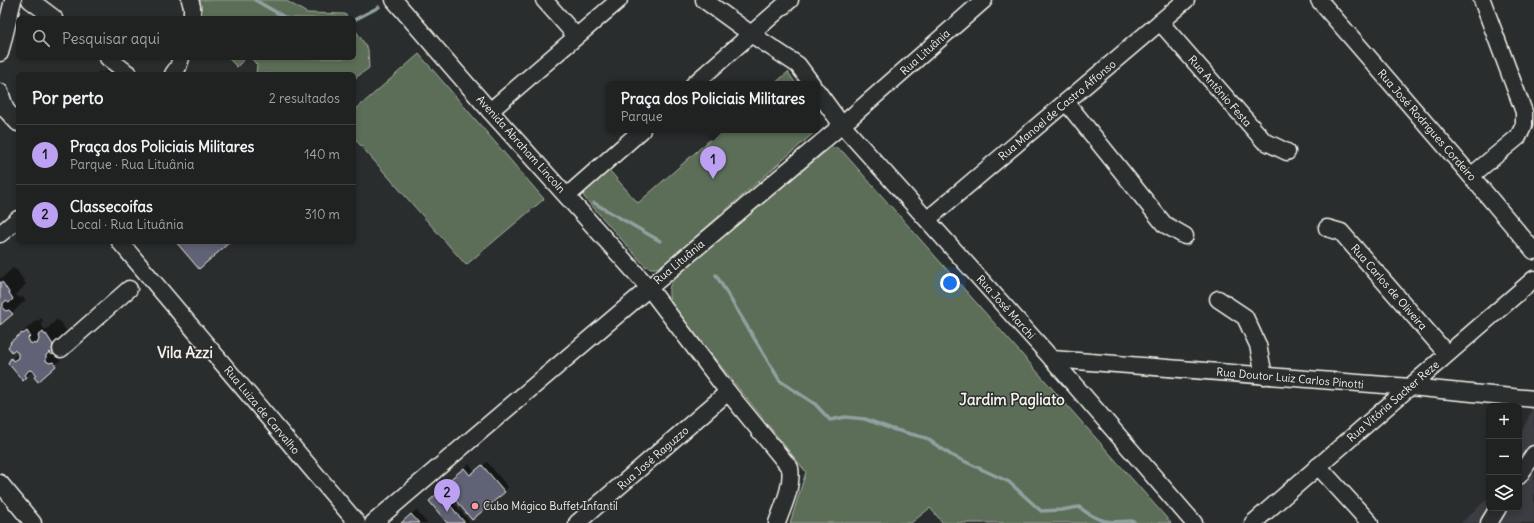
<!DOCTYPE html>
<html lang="pt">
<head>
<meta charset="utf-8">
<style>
	body { margin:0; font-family:Delius,sans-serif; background:#2d2f2f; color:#f1f3f6 }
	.controls { position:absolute; right:12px; bottom:12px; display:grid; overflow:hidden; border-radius:6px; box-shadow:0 2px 6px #0003 }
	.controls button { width:36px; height:36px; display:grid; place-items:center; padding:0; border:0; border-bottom:1px solid #3d3f40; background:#202222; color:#f1f3f6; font:20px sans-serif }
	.you { position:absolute; left:950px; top:283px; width:14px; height:14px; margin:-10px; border:3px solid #fff; border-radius:50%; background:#1a73e8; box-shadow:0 0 0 6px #1a73e833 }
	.badge { display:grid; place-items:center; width:26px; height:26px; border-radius:50%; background:#bca0f2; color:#111; font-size:13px; font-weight:700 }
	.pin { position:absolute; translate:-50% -33px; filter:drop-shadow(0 1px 2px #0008) }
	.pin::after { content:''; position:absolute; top:21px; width:14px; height:12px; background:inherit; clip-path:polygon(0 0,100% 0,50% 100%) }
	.popup { position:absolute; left:606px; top:81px; width:214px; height:52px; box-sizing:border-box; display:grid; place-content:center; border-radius:6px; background:#202222; filter:drop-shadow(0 1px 3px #0005); font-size:13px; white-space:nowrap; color:#a2a4a5 }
	.popup b { font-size:15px; color:#f1f3f6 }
	.popup::after { content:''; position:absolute; left:50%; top:100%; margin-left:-8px; border:8px solid transparent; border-top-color:#202222 }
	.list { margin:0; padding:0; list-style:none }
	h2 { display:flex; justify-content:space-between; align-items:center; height:52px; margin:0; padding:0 16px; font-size:17px }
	h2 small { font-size:13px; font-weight:400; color:#a2a4a5 }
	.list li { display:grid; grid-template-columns:26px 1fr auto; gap:12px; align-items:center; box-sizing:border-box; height:60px; padding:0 16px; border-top:1px solid #3d3f40 }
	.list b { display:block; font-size:15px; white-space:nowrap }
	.list p { margin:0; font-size:13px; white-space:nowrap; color:#a2a4a5 }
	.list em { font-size:13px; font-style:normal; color:#a2a4a5 }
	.icon { flex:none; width:22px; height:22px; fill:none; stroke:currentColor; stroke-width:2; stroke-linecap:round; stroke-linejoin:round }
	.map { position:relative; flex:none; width:1534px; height:523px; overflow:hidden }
	.search { position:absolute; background:#202222; box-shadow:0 2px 6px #0003; left:16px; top:16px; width:340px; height:44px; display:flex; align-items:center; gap:10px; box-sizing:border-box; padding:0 14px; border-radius:6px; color:#a2a4a5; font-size:15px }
	.panel { position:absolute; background:#202222; box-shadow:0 2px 6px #0003; left:16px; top:72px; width:340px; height:172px; border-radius:6px }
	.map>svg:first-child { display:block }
	.built { fill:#3a3d43 }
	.green { fill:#5c6e58; stroke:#a8b0a0 }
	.shadow { fill:#0007 }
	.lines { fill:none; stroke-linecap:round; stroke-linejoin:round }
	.stream { stroke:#90a1a0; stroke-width:3.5 }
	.building { fill:#616274; stroke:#f4f1e8 }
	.minor-casing { stroke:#f4f1e8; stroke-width:19 }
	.minor { stroke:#2a2d2e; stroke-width:16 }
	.poi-dot { fill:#ff9aa2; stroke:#2a2d2e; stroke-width:1.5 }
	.labels { text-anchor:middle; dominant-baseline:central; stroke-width:3; stroke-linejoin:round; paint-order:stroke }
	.street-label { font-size:11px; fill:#f4f1e8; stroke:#2a2d2e }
	.poi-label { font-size:11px; fill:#f4f1e8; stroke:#2a2d2e; text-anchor:start }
	.district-label { font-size:15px; font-weight:bold; fill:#f4f1e8; stroke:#2a2d2e }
</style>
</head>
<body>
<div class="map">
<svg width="1534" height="523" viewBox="0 0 1534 523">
	<rect width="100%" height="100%" fill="#2a2d2e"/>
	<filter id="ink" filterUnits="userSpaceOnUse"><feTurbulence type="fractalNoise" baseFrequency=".025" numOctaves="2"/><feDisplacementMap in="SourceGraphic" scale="8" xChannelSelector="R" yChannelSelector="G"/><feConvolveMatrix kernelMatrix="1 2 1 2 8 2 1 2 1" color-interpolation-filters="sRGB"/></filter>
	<g filter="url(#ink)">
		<!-- built -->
		<polygon class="built" points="1534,397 1534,523 1461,523 1489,497 1489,508 1519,508 1519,437 1531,412"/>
		<!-- green -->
		<g class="green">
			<polygon points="200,0 285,0 307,13 345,14 348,18 201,18"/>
			<polygon points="354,28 368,49 369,68 354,79 354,74 256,74 257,65 251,58 354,58"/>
			<polygon points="419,54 544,199 466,265 354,138 354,111"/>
			<polygon points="228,58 245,58 237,67"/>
			<polygon points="788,72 796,84 774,84"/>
			<path d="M721,130h96l-148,130c-9,7 -13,11 -24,6l-61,-69 -1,-4 26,-23 29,33z"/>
			<path d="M831,147l6,1 6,4 328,371h-228l-13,-15 -19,15h-121l16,-51 -135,-168c-5,-17 -1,-20 9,-32z"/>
		</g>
		<!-- shadow -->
		<g class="shadow">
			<polygon points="111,66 118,74 96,74 99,72 104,73"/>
			<polygon points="13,268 16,270 17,270 26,284 16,295 20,298 23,297 26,300 0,324 0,277 2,278"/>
			<polygon points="41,318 43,321 41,323 44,329 46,330 57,319 59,322 60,321 70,336 69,352 38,381 37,375 33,370 23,380 9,363 19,352 14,349 12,342 36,320 38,321"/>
			<polygon points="487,462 508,487 504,492 449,481 469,464 475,472"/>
			<polygon points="443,490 469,521 467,523 448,523 430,501"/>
			<polygon points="416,510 427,523 402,523"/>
		</g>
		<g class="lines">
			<!-- stream -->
			<g class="stream">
				<polyline points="255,0 286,18"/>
				<polyline points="354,20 379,7"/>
				<polyline points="594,203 660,241"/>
				<path d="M716,275l64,106 35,23 15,16 15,-3 20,2 27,10 34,9 25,17 58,27 32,29 20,-1 18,-3c21,16 28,16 53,14l3,2"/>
			</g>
		</g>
		<!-- building -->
		<g class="building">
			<polygon points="176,242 230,242 199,269"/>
			<polygon points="0,282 3,283 13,299 9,303 6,301 3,303 3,309 6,311 9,310 13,314 0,325"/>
			<polygon points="27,331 30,336 28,338 30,343 37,344 39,339 38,336 43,332 45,335 46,334 57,351 52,355 50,352 46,355 46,361 50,363 53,362 56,366 38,382 34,377 36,375 33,371 29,370 25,375 27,377 23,381 8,363 11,358 13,361 18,358 18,353 14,350 12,352 8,347 11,343 10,342 22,333 23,334"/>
			<polygon points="482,465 505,492 472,520 443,485 464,468 470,475"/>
			<polygon points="439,492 465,523 447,523 429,501"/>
			<polygon points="411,514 419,523 401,523"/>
		</g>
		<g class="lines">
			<defs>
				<g id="minor">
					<polyline points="30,0 54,18"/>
					<polyline points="190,0 192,7 192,18"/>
					<path d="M394,0l96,111 159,177 79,104 62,76c3,18 -7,38 -13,55"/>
					<polyline points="544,0 576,36"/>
					<polyline points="704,0 751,34 798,65 812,84"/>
					<polyline points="1319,0 1471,176 1534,251"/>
					<polyline points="1160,22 1264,141 1287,152"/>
					<polyline points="0,53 13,0"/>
					<polyline points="108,58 129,74"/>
					<polyline points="173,74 178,67 181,58"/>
					<polyline points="694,84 790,0"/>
					<polyline points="817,91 842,125 1052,359 1194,523"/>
					<polyline points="0,92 6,110 18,123"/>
					<polyline points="1066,102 1164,224 1185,236"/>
					<polyline points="490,111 619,0"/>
					<polyline points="1471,176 1518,137 1524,125 1524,112 1482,0"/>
					<polyline points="567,196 642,130"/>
					<polyline points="928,219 1186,0"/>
					<polyline points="1327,228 1341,232 1447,354"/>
					<polyline points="0,234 18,219"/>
					<polyline points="120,242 357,523"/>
					<polyline points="1218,299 1245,317 1258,345 1264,376"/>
					<polyline points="61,349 129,289"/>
					<polyline points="1052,359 1410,387 1534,399"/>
					<polyline points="1318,466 1370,523"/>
					<polyline points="1519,476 1534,454"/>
					<polyline points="0,483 33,523"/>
					<polyline points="373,523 649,288 842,125 984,0"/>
					<polyline points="577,523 728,392"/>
					<polyline points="1253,523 1534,279"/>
					<polyline points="1489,523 1498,508"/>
				</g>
			</defs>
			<!-- minor casing -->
			<use href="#minor" class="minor-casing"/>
			<!-- minor -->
			<use href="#minor" class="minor"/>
		</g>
	</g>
	<!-- markers -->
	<circle class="poi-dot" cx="475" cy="506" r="4"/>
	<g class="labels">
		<!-- street labels -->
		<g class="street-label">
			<text transform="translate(925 52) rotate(-42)">Rua Lituânia</text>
			<text transform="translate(1220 91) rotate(49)">Rua Antônio Festa</text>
			<text transform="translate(1057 110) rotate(-40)">Rua Manoel de Castro Affonso</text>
			<text transform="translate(1427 125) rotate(49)">Rua José Rodrigues Cordeiro</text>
			<text transform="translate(521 144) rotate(48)">Avenida Abraham Lincoln</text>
			<text transform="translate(679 262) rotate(-40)">Rua Lituânia</text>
			<text transform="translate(1389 287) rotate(49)">Rua Carlos de Oliveira</text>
			<text transform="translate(1006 307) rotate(48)">Rua José Marchi</text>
			<text transform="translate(1290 378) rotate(5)">Rua Doutor Luiz Carlos Pinotti</text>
			<text transform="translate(1393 401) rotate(-41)">Rua Vitória Sacker Reze</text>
			<text transform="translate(262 410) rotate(50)">Rua Luiza de Carvalho</text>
			<text transform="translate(653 458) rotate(-41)">Rua José Raguzzo</text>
		</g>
		<!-- poi labels -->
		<g class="poi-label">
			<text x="483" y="506">Cubo Mágico Buffet Infantil</text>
		</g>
		<!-- district labels -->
		<g class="district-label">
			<text x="185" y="352">Vila Azzi</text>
			<text x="1012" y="399">Jardim Pagliato</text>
		</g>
	</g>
</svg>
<div class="controls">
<button>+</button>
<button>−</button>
<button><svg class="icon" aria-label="layers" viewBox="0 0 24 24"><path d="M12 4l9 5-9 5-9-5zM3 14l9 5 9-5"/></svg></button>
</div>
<div class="you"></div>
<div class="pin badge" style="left:713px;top:179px">1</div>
<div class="popup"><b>Praça dos Policiais Militares</b>Parque</div>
<div class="pin badge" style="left:447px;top:512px">2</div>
<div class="search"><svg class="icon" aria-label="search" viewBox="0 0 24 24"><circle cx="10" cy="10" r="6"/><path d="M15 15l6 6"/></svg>Pesquisar aqui</div>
<section class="panel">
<h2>Por perto<small>2 resultados</small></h2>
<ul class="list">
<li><span class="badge">1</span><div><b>Praça dos Policiais Militares</b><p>Parque · Rua Lituânia</p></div><em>140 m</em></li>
<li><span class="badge">2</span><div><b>Classecoifas</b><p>Local · Rua Lituânia</p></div><em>310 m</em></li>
</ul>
</section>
</div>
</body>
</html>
